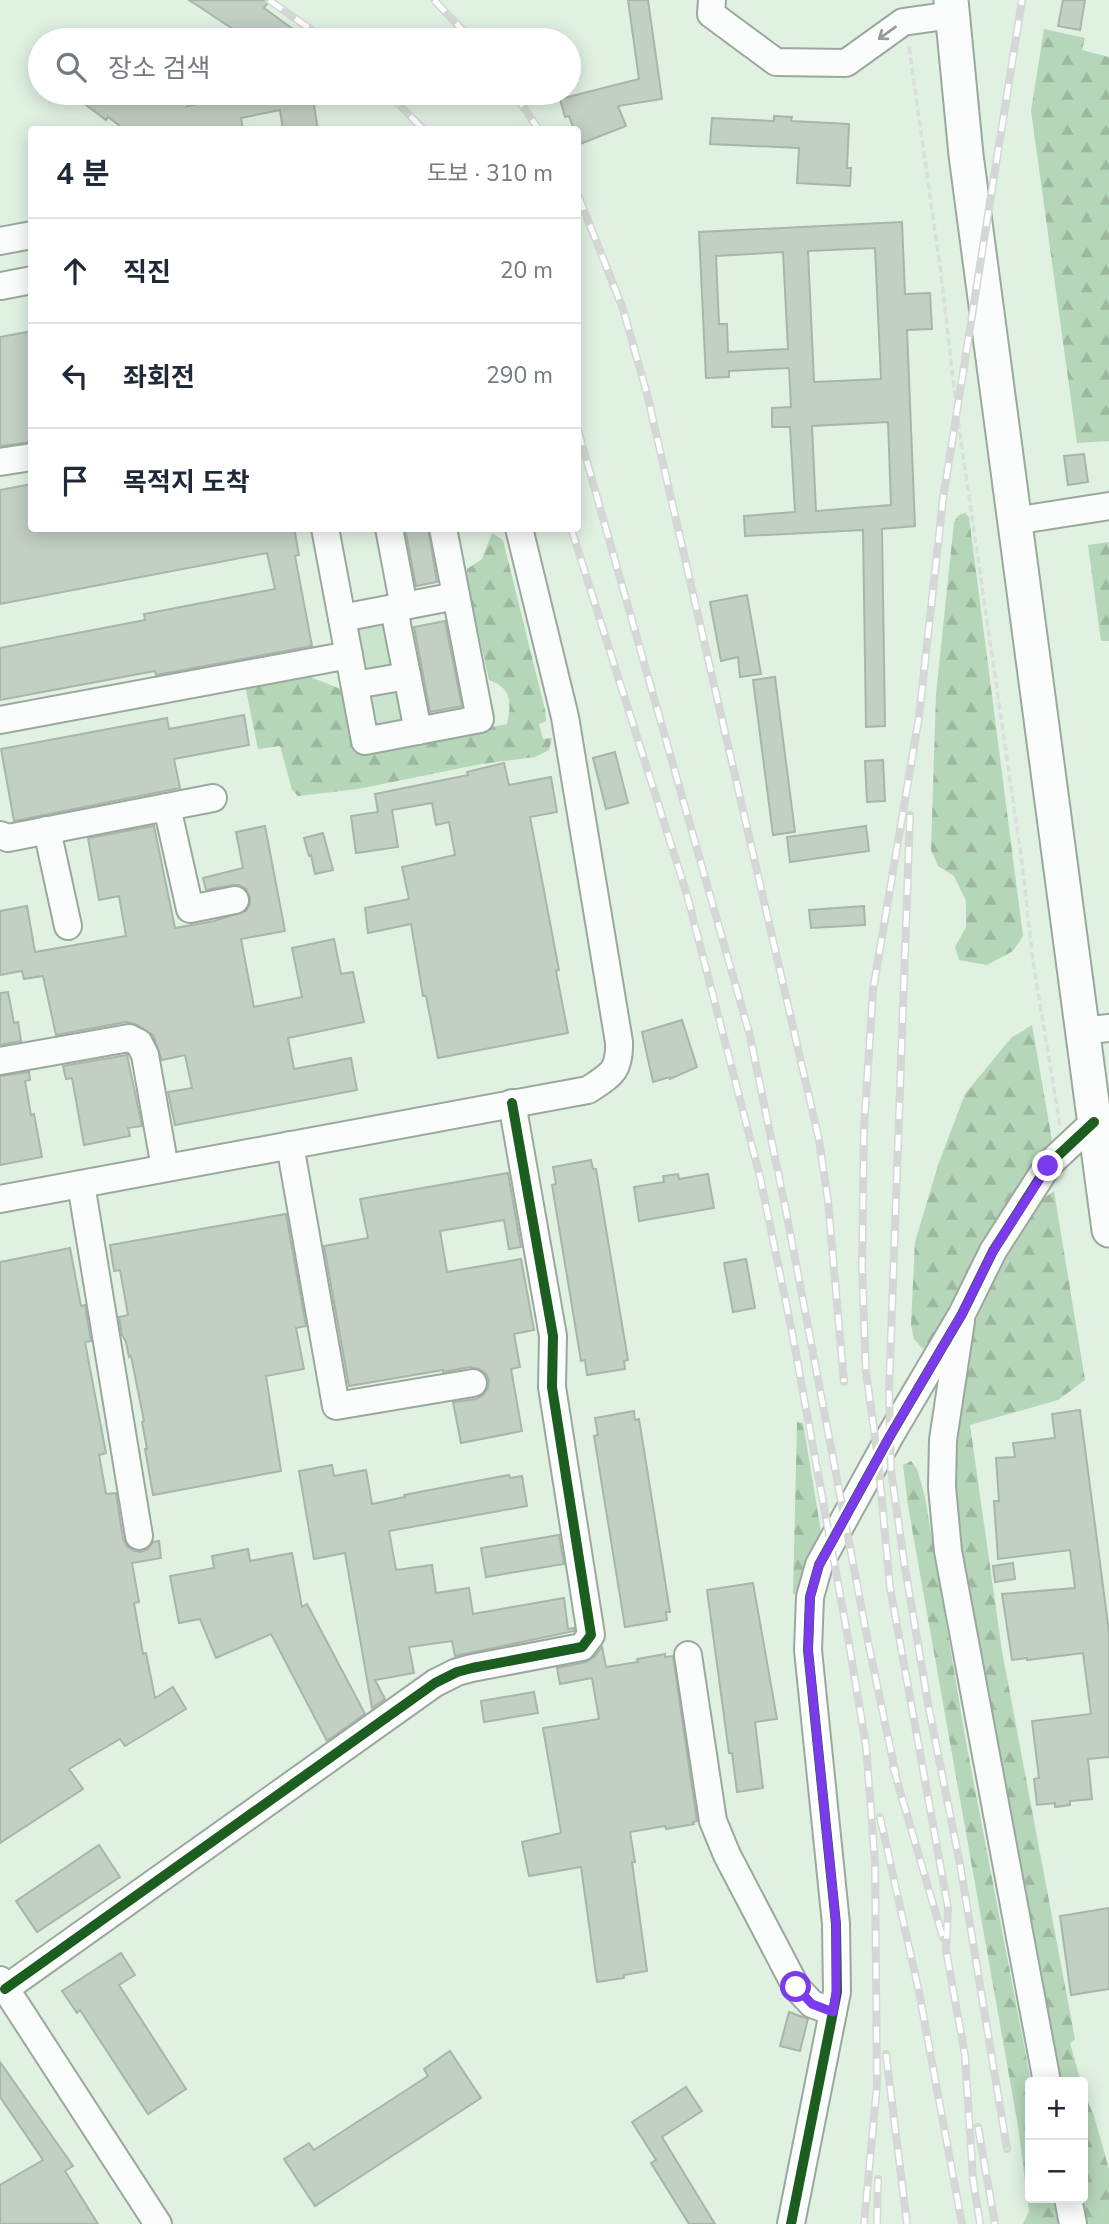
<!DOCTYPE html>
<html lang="ko">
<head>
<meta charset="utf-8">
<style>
	body { margin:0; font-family:"Nunito Sans","Noto Sans KR",sans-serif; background:#f2f2f3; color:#1f2937 }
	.controls { position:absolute; right:21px; bottom:21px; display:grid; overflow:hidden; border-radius:7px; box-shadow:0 4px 18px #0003 }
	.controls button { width:63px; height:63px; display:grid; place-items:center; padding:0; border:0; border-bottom:2px solid #e0e1e3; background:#fff; color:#1f2937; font:35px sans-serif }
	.stop { position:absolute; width:21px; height:21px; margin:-16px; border:5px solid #7c3aed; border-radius:50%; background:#fff }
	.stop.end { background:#7c3aed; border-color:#fff; box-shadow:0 2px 7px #0008 }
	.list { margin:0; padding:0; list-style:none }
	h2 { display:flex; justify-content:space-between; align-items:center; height:91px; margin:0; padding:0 28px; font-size:30px }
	h2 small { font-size:23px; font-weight:400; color:#747a83 }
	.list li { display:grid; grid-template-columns:46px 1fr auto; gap:21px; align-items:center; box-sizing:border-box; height:105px; padding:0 28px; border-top:2px solid #e0e1e3 }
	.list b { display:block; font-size:26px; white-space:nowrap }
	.list em { font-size:23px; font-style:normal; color:#747a83 }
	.icon { flex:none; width:38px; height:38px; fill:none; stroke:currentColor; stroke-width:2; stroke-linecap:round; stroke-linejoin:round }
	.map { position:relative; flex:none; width:1109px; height:2224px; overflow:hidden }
	.search { position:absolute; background:#fff; box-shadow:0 4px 18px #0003; left:28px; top:28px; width:553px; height:77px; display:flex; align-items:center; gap:18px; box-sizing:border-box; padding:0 24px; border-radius:38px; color:#747a83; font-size:26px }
	.panel { position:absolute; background:#fff; box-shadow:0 4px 18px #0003; left:28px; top:126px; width:553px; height:406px; border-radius:7px }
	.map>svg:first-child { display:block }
	.grass { fill:#cbe4ce }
	.forest { fill:url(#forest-firs) }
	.building { fill:#c2cfc3; stroke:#a8b5a9; stroke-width:2; fill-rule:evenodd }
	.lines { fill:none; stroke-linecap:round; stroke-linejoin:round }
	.minor-casing { stroke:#9ba89d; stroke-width:30 }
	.major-casing { stroke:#9ba89d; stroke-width:37 }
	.path { stroke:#d9deda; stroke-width:3.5; stroke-dasharray:7 3.5; stroke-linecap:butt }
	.minor { stroke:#fafdfb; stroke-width:26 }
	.major { stroke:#fafdfb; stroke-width:33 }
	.rail-casing { stroke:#d4d8d4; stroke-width:8 }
	.rail { stroke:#fff; stroke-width:5; stroke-dasharray:16; stroke-linecap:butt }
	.cycleway-casing { stroke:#fff; stroke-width:15 }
	.cycleway { stroke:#1b5e20; stroke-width:10 }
	.oneway { stroke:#949c95 }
	.route { stroke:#7c3aed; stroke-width:9 }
</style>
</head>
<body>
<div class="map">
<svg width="1109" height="2224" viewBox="0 0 1109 2224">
	<defs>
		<pattern id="forest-firs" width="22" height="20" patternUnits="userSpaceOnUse" patternTransform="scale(1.75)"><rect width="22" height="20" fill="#b6d6b9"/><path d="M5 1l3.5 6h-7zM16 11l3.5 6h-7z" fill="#9db89f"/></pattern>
	</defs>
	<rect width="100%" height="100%" fill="#e0f1e2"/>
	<!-- grass -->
	<g class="grass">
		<polygon points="386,619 395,665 364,671 356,625"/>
		<polygon points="399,686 407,727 377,733 369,692"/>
	</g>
	<!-- forest -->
	<g class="forest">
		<polygon points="1044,29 1085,38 1082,50 1109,57 1109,441 1077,443 1031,111"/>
		<polygon points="965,513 969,517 1023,936 1013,951 987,965 959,960 955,947 966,927 966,901 954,876 938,866 931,850 936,694 954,522 959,515"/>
		<path d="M492,533l11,7 42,170 1,11 -7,3 4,15 9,-1 -3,12 -14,7 -54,7 -123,25 -60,7 -6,-6 -12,-44 -22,3 -13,-64 63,-9 40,16 18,57 141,-25c4,-20 6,-36 -18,-44l-22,-99v-12l15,-10z"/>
		<polygon points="1109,542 1109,641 1101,641 1088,545"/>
		<polygon points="1032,1025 1053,1146 946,1324 923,1349 914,1339 911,1325 915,1242 938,1165 965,1094 1011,1038"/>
		<polygon points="1054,1191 1085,1380 1058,1400 970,1425 1002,1651 1075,2039 1070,2043 1081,2082 1055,2082 949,1487 966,1348 982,1304 1011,1243 1035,1204"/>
		<polygon points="797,1422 803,1423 823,1544 802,1594 793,1594"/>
		<polygon points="911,1461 917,1469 925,1497 966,1742 1031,2082 1030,2198 1053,2198 1058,2224 1023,2224 1029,2211 1018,2126 908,1506 903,1465"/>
		<polygon points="1083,2089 1094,2116 1109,2169 1109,2224 1081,2224 1076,2198 1083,2198"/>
	</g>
	<!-- building -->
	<g class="building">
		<polygon points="189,0 270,0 264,8 308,40 267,40 251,29 245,37"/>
		<polygon points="628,0 648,0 662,99 618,106 626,126 580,144 578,130 574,130 569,116 565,117 560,99 639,79"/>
		<polygon points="1063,0 1085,0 1080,30 1058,26"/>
		<polygon points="70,93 114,93 127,103 135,93 197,93 187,106 258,93 312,93 318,130 283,130 280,110 241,118 243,130 125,130 108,117 106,120"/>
		<polygon points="774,116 792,117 791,121 849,124 847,168 851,168 850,186 797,183 799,148 710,144 712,118 774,121"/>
		<path d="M902,222l3,72 25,-1 2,36 -25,1 8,196 -33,3 3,197 -19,1 -3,-197 -118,6 -1,-20 51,-4 -5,-85h-18v-19l19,-1 -2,-39 -60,3v6l-23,1 -7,-146zM875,248l6,131 -67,3 -6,-131zM783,252l5,97 -60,3 -1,-28h-8l-3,-68zM888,422l3,83 -75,6 -4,-85z"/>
		<polygon points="32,331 32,442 0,446 0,337"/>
		<polygon points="1084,454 1088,482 1068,485 1064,456"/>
		<polygon points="32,484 32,528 294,528 299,555 295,556 312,646 156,675 155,671 0,700 0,648 145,620 144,614 275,589 267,553 0,604 0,490"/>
		<polygon points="405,528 428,528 437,582 416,586"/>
		<polygon points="747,595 761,674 740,677 738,657 721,661 710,602"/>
		<polygon points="445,621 462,706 430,712 414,627"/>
		<polygon points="775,677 795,832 773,835 753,680"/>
		<polygon points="244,715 249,745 174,759 180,788 14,821 1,749 167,718 169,729"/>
		<polygon points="615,752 628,803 606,809 593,758"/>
		<polygon points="883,760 885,801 867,802 865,761"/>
		<polygon points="504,763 509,785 551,777 557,812 530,817 559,970 556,971 568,1033 438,1058 426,996 423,996 411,924 368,933 365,908 409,899 402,867 455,855 449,822 436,825 432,803 392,810 398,847 356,853 351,816 378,812 375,794 468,775 467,772"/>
		<polygon points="154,826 175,928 214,921 246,911 250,904 250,898 246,889 239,885 233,885 206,890 203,878 243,868 236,832 265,826 285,931 241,939 254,1007 302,997 292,948 334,939 341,974 353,972 364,1022 288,1038 294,1069 351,1058 357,1090 175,1125 168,1092 192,1088 185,1055 162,1060 153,1035 135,1024 126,1022 56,1035 43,976 24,979 22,971 0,975 0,911 27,906 35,952 126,936 119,896 99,900 88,838"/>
		<polygon points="866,826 869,851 790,862 787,837"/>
		<polygon points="323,833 333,870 315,874 311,855 309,856 304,838"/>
		<polygon points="864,906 865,925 811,928 809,910"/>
		<polygon points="8,992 14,1023 18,1022 21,1041 0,1045 0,993"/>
		<polygon points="682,1020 697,1067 670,1079 670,1077 653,1082 642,1032"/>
		<polygon points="127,1055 142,1126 128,1128 130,1136 84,1145 72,1078 66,1079 63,1066"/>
		<polygon points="29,1072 30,1080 25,1081 31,1115 34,1114 42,1157 0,1165 0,1076"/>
		<polygon points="591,1160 593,1169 596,1169 628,1360 624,1361 625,1369 587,1375 585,1360 581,1361 552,1185 556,1184 553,1167"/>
		<polygon points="508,1173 521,1247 509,1249 504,1220 440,1231 447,1272 521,1259 534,1330 514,1334 520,1367 511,1369 522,1431 461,1443 453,1402 476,1399 483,1395 488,1388 489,1381 486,1374 479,1369 470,1367 443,1372 443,1370 349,1386 324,1246 368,1238 360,1199"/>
		<polygon points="678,1174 679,1179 708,1174 714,1208 639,1221 634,1187 664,1182 663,1176"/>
		<polygon points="286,1214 306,1326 296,1328 304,1369 266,1376 281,1471 153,1495 145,1449 147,1449 142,1422 144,1421 131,1356 129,1357 126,1342 122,1335 119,1317 128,1315 120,1270 114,1271 110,1245"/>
		<polygon points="70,1248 81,1306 85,1305 91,1341 85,1342 106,1453 99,1455 106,1494 116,1493 123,1539 127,1546 134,1551 141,1552 148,1549 153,1542 159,1541 161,1558 132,1563 139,1602 134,1603 143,1654 146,1653 155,1698 173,1687 186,1709 125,1746 120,1739 69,1769 83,1789 0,1843 0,1262"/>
		<polygon points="746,1259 755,1308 733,1312 724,1263"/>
		<polygon points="1080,1410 1109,1632 1109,1757 1088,1759 1092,1799 1070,1801 1070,1805 1055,1807 1055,1803 1037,1805 1034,1779 1039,1778 1032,1721 1091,1714 1083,1653 1027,1660 1027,1658 1012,1660 1002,1594 1075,1588 1070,1550 998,1559 994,1501 999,1501 996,1458 1015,1457 1013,1443 1055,1438 1052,1414"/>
		<polygon points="634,1411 635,1420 639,1419 670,1612 666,1612 667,1620 625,1627 594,1436 598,1435 595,1418"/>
		<polygon points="332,1465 334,1476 366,1470 372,1504 405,1497 404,1495 466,1483 509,1475 510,1478 522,1476 527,1506 389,1531 396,1570 432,1565 436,1593 469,1588 473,1614 564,1598 568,1629 574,1628 574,1631 455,1656 452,1641 409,1647 414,1673 375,1680 385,1699 372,1708 345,1553 314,1559 299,1471"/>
		<polygon points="559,1535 564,1564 486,1577 481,1548"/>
		<polygon points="248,1549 250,1561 292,1553 302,1607 307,1604 365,1714 327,1741 271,1634 216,1658 200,1619 179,1623 170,1576 214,1568 212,1556"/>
		<polygon points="1013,1563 1015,1579 995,1582 993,1566"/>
		<polygon points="753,1583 777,1719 755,1722 763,1788 737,1792 732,1753 729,1753 707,1590"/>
		<polygon points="602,1647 606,1667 638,1662 637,1659 665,1654 665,1657 673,1656 697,1821 693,1822 694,1824 666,1829 665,1826 630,1832 635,1862 632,1862 647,1971 624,1975 624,1978 597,1982 581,1867 529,1876 522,1842 561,1833 543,1728 599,1719 592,1678 560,1684 557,1668 586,1662 595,1656"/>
		<polygon points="534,1692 538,1713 484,1722 481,1701"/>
		<polygon points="99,1845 120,1877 37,1932 16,1901"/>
		<polygon points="1109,1908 1109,1989 1071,1995 1060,1916"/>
		<polygon points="121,1953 135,1975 119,1985 186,2089 148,2114 80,2010 77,2013 62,1991"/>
		<polygon points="789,2012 808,2019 800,2051 780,2046"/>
		<polygon points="450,2051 481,2098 315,2206 284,2159 309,2143 314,2150 428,2076 424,2069"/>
		<polygon points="0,2062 73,2166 65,2171 98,2224 0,2224 0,2185 43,2160 0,2097"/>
		<polygon points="686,2087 702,2111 662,2137 715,2224 689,2224 651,2163 656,2160 632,2122"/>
	</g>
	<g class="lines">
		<defs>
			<g id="minor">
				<polyline points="712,0 711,14 776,62 846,63 903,22 952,15"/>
				<polyline points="0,241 32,235"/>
				<polyline points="1,286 32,280"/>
				<polyline points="0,462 32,457"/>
				<polyline points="1014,521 1109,506"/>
				<polyline points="325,528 365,741 480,719 443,528"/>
				<polyline points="389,528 404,607"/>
				<polyline points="394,609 418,731"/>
				<polyline points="342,618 456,596"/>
				<polyline points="355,685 407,676"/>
				<polyline points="0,720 349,655"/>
				<polyline points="167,807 190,909 235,900"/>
				<polyline points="47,830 68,926"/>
				<polyline points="0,835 8,838 213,798"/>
				<polyline points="1081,1031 1109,1028"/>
				<polyline points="0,1061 129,1038 139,1043 145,1055 165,1168"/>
				<polyline points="290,1145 336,1406 473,1383"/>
				<polyline points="81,1184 139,1536"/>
				<path d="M0,1199l588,-109c23,-15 32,-19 31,-48l-54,-325 -46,-189"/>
				<polyline points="961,1321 943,1440 942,1487 948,1551 1047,2082"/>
				<polyline points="688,1655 713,1821 727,1855 796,1987 812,2004 833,2012"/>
				<polyline points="0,1980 158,2224"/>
				<polyline points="5,1989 435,1683 457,1672 472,1668 582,1647 591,1635 552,1387 553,1336 512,1103"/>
				<polyline points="1068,2198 1073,2224"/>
				<polyline points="791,2224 837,1992 836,1924 808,1650 810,1597 819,1565 890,1436 962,1314 993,1251 1048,1165 1094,1122"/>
			</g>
			<polyline id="major" points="951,0 966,155 1109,1230"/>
		</defs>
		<!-- minor casing -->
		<use href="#minor" class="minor-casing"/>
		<!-- major casing -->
		<use href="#major" class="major-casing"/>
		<!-- path -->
		<polyline class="path" points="909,47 941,274 957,413 1022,863 1033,962 1060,1125"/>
		<!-- minor -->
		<use href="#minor" class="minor"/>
		<!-- major -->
		<use href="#major" class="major"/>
		<defs>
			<g id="rail">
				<polyline points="269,0 326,40"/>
				<polyline points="434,0 472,40"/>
				<polyline points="388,93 424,130"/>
				<polyline points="514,93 539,130"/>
				<polyline points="578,195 623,309 647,394 819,1140 828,1201 844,1382"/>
				<polyline points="578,430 750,1036 786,1211 867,1637 896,1775"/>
				<polyline points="571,528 687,895 760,1177 792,1332 848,1638 866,1746 875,1863 877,2085 864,2224"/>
				<polyline points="910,815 889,1391 891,1470 904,1562 929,1709 960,1864 1007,2149"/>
				<polyline points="893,1767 943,1938"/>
				<polyline points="880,1817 919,1992 962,2224"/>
				<polyline points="886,2054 907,2224"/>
				<polyline points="978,2127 995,2224"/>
				<polyline points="877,2224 878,2179"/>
				<polyline points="980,2224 973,2179 965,2055 946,1950 948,1908 890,1587 878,1459 866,1372 862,1266 864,1127 873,990 919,717 943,499 1022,0"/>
			</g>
		</defs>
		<!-- rail casing -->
		<use href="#rail" class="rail-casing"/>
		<!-- rail -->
		<use href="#rail" class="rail"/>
		<defs>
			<g id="cycleway">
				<polyline points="5,1989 435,1683 457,1672 472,1668 582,1647 591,1635 552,1387 553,1336 512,1103"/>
				<polyline points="791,2224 837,1992 836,1924 808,1650 810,1597 819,1565 890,1436 962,1314 993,1251 1048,1165 1094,1122"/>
			</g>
		</defs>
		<!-- cycleway casing -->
		<use href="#cycleway" class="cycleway-casing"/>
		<!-- cycleway -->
		<use href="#cycleway" class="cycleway"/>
	</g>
	<!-- one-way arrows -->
	<defs><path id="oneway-shaft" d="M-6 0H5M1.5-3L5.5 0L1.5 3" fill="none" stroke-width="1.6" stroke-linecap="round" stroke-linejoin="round" transform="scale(1.75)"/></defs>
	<use class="oneway" href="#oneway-shaft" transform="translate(887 33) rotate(144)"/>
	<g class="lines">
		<!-- route -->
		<polyline class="route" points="796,1987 812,2004 833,2012 836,1992 836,1924 808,1650 810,1597 819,1565 890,1436 962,1314 993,1251 1048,1166"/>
	</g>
</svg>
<div class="controls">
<button>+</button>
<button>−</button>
</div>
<div class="stop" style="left:796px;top:1987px"></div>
<div class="stop end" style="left:1048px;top:1166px"></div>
<div class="search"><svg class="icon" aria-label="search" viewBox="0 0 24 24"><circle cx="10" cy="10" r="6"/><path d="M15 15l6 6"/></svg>장소 검색</div>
<section class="panel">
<h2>4 분<small>도보 · 310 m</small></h2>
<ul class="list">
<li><svg class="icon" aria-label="ahead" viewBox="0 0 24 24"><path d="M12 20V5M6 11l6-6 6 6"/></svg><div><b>직진</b></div><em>20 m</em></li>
<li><svg class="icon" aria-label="left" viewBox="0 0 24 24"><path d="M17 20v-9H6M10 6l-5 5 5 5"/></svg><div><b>좌회전</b></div><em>290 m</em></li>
<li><svg class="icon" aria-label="arrive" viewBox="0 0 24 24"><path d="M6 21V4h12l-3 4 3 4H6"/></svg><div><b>목적지 도착</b></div></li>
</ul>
</section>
</div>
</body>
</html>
